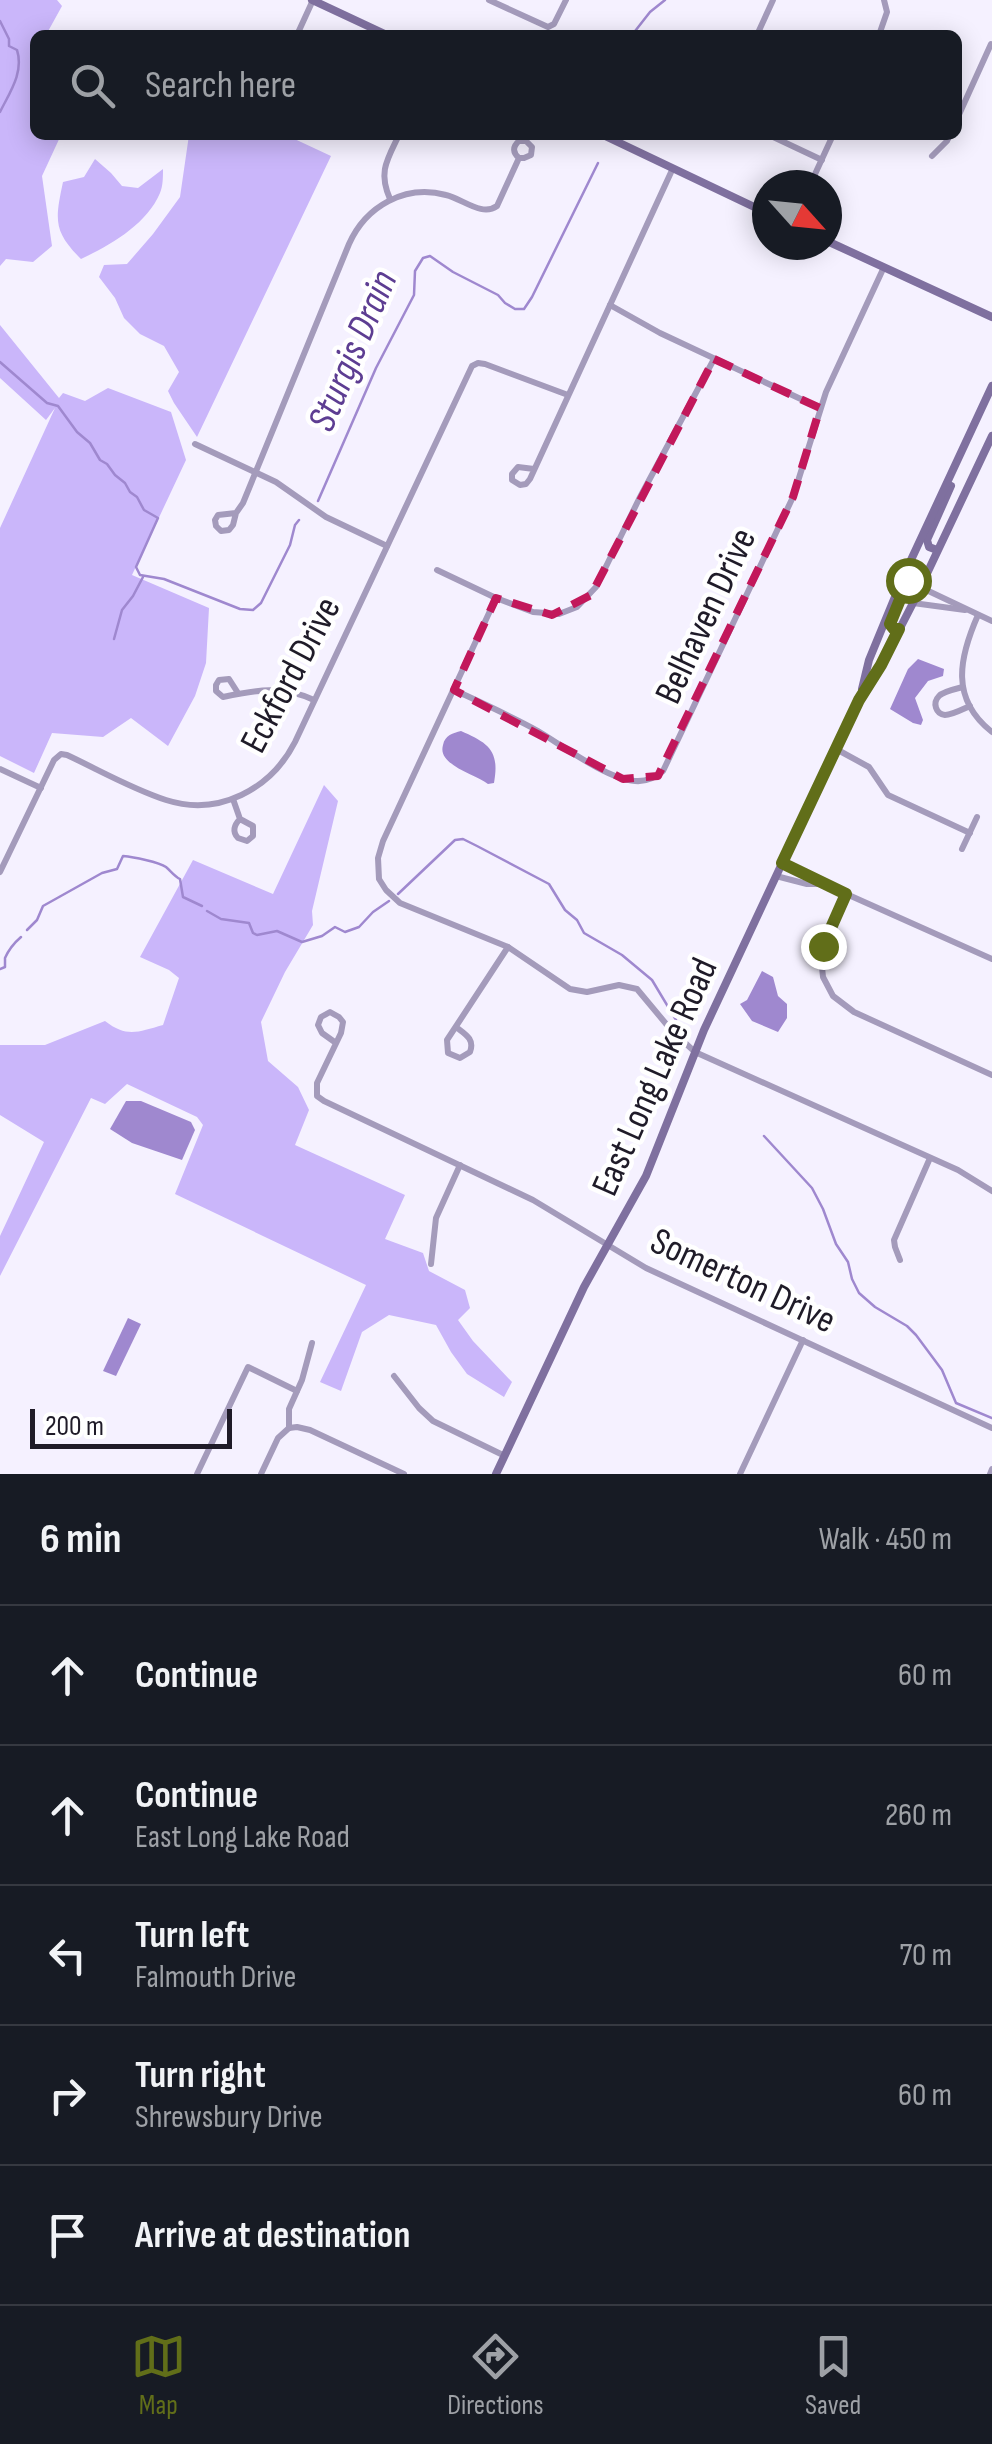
<!DOCTYPE html>
<html lang="en">
<head>
<meta charset="utf-8">
<style>
	body { margin:0; font-family:"Sofia Sans Condensed",sans-serif; background:#242831; color:#f1f3f6 }
	.compass { position:absolute; left:752px; top:170px; width:90px; height:90px; border-radius:50%; background:#171b24; box-shadow:0 5px 25px #0003; rotate:117deg }
	.scale { position:absolute; left:30px; bottom:25px; width:202px; box-sizing:border-box; padding-left:10px; border:5px solid #1f1b28; border-top:0; font-size:28px; line-height:35px; white-space:nowrap; color:#1f1b28; -webkit-text-stroke:8px #fff; paint-order:stroke }
	.stop { position:absolute; width:30px; height:30px; margin:-22px; border:8px solid #616e19; border-radius:50%; background:#fff }
	.stop.end { background:#616e19; border-color:#fff; box-shadow:0 2px 10px #0008 }
	.list { margin:0; padding:0; list-style:none }
	h2 { display:flex; justify-content:space-between; align-items:center; height:130px; margin:0; padding:0 40px; font-size:42px }
	h2 small { font-size:32px; font-weight:400; color:#9ea1a6 }
	.list li { display:grid; grid-template-columns:65px 1fr auto; gap:30px; align-items:center; box-sizing:border-box; height:140px; padding:0 40px; border-top:2px solid #363941 }
	.list b { display:block; font-size:38px; white-space:nowrap }
	.list p { margin:0; font-size:32px; white-space:nowrap; color:#9ea1a6 }
	.list em { font-size:32px; font-style:normal; color:#9ea1a6 }
	.icon { flex:none; width:55px; height:55px; fill:none; stroke:currentColor; stroke-width:2; stroke-linecap:round; stroke-linejoin:round }
	.map { position:relative; flex:none; width:992px; height:1474px; overflow:hidden }
	.search { position:absolute; background:#171b24; box-shadow:0 5px 25px #0003; left:30px; right:30px; top:30px; height:110px; display:flex; align-items:center; gap:25px; box-sizing:border-box; padding:0 35px; border-radius:15px; color:#9ea1a6; font-size:38px }
	.sheet { height:830px; background:#171b24 }
	nav { display:flex; justify-content:space-around; align-items:center; box-sizing:border-box; height:140px; border-top:2px solid #363941; background:#171b24; font-size:28px; color:#9ea1a6 }
	nav a { display:grid; justify-items:center; gap:5px }
	nav .on { color:#616e19 }
	.map>svg:first-child { display:block }
	.green { fill:#cab6fa }
	.water { fill:#9f88cf }
	.lines { fill:none; stroke-linecap:round; stroke-linejoin:round }
	.stream { stroke:#9f88cf; stroke-width:2.5 }
	.street { stroke:#a49bbb; stroke-width:6 }
	.secondary { stroke:#7f709f; stroke-width:8 }
	.route { stroke:#616e19; stroke-width:12 }
	.marked { fill:none; stroke:#c2185b; stroke-width:8; stroke-dasharray:20 12; stroke-linejoin:round }
	.labels { text-anchor:middle; dominant-baseline:central; stroke-width:9; stroke-linejoin:round; paint-order:stroke }
	.street-label { font-size:38px; fill:#1f1b28; stroke:#fff }
	.water-label { font-size:40px; font-style:italic; fill:#5d3d92; stroke:#fff }
</style>
</head>
<body>
<div class="map">
<svg width="992" height="1474" viewBox="0 0 992 1474">
	<rect width="100%" height="100%" fill="#f5f1ff"/>
	<!-- green -->
	<g class="green">
		<polygon points="0,0 57,0 62,6 46,35 35,35 35,135 61,135 42,176 52,246 33,262 6,259 0,266"/>
		<polygon points="189,135 286,135 331,156 197,437 174,403 168,391 179,372 164,346 140,334 124,318 115,298 99,277 104,265 127,264 153,234 180,197"/>
		<path d="M95,159l16,14 11,13 16,2 25,-19c0,8 0,17 -3,24 -13,31 -49,52 -79,66 -28,-28 -26,-39 -18,-77l21,-5z"/>
		<polygon points="0,325 59,398 63,393 85,401 108,388 171,412 186,460 132,575 209,608 206,663 195,696 168,746 131,718 103,737 52,733 34,773 0,756 0,528 55,408 46,420 0,378"/>
		<path d="M324,785l14,16 -26,110 1,14 -28,47 -24,50 7,39 30,26 11,23 -14,35 110,50 -20,44 38,14 6,18 36,19 5,18 -12,12 15,21 39,41 -8,15 -37,-23 -16,-22 -15,-27 -47,-10 -27,17 -21,59 -21,-9 46,-97 -191,-91 28,-69 -6,-8 -70,-33 -22,20 -14,-6 -91,178v-40l44,-94 -44,-27v-70h45l60,-24c22,17 33,11 58,4l16,-47 -10,-8 -29,-13 53,-97 80,34z"/>
	</g>
	<!-- water -->
	<g class="water">
		<polygon points="918,659 944,669 943,676 928,681 915,698 923,720 921,725 913,723 890,709 908,669"/>
		<path d="M461,731c27,12 39,19 33,52l-6,1c-13,-10 -51,-19 -45,-39 2,-10 10,-12 18,-14z"/>
		<polygon points="762,971 773,977 778,996 787,1004 787,1018 778,1032 752,1021 740,1004 747,1000"/>
		<polygon points="126,1101 141,1101 191,1122 195,1130 182,1160 132,1143 110,1129"/>
		<polygon points="128,1318 141,1324 116,1376 103,1371"/>
	</g>
	<g class="lines">
		<!-- stream -->
		<g class="stream">
			<path d="M0,21l9,18v7l8,4c7,22 -7,42 -17,62"/>
			<polyline points="632,35 650,12 665,0"/>
			<polyline points="0,362 47,403 58,406 77,432 90,443 100,460 107,464 115,475 125,483 130,492 137,497 144,510 158,518 136,567 140,575 164,579 240,609 253,610 261,603 290,545 295,525 299,520"/>
			<polyline points="318,501 376,368 414,295 415,271 423,258 430,256 453,272 498,295 505,303 515,309 524,309 532,297 598,163"/>
			<polyline points="114,639 122,610 133,596 143,577"/>
			<polyline points="398,894 455,840 463,839 477,846 549,884 565,910 577,920 584,933 622,955 652,980 676,1020"/>
			<polyline points="207,911 221,919 249,923 253,933 257,935 277,931 302,942 322,936 335,927 345,932 359,927 373,912 389,901"/>
			<path d="M27,930l10,-10 6,-14 59,-33 15,-4 6,-13c10,1 36,6 43,11 5,4 8,9 14,12l3,18 19,9"/>
			<path d="M0,969l5,-2v-9c4,-9 9,-15 16,-21"/>
			<polyline points="764,1136 812,1188 823,1209 836,1244 848,1262 852,1279 859,1293 875,1307 907,1326 916,1335 942,1370 956,1403 992,1418"/>
		</g>
		<!-- street -->
		<g class="street">
			<polyline points="489,0 548,27 554,24 566,0"/>
			<polyline points="297,35 313,0"/>
			<polyline points="757,35 773,0"/>
			<polyline points="879,35 887,12 884,0"/>
			<polyline points="957,119 991,44"/>
			<polyline points="769,135 822,160"/>
			<polyline points="932,156 947,141 950,135"/>
			<polyline points="810,185 833,135"/>
			<path d="M390,199c-12,-27 -3,-39 9,-64"/>
			<polyline points="610,305 660,333 820,408"/>
			<polyline points="195,444 276,482 326,517 387,546"/>
			<polyline points="534,469 518,467 512,474 512,480 520,485 526,484 530,479 673,168"/>
			<path d="M236,513l-3,12 -4,5 -8,1 -5,-5 -1,-6 3,-5 18,-2 7,-10 106,-259c17,-38 56,-60 97,-49 17,4 36,22 51,11l22,-48h5l7,-3 1,-8 -6,-6h-7c-7,6 -6,12 0,17"/>
			<polyline points="437,570 496,598 533,612 559,614 577,607 596,587 639,499 714,359"/>
			<polyline points="920,587 992,621"/>
			<polyline points="496,598 383,841 378,858 379,879 386,890 400,903 508,947 570,989 587,992 619,985 637,989 672,1031 695,1052 958,1170 992,1191"/>
			<polyline points="913,603 965,610"/>
			<path d="M978,615c-19,43 -28,84 14,117"/>
			<path d="M963,687c-7,2 -19,4 -24,9 -7,7 -3,18 6,19 7,0 18,-6 25,-9"/>
			<path d="M454,690c28,13 57,26 84,41 25,15 69,48 97,50 12,1 20,-3 28,-10l130,-274 33,-105 58,-125"/>
			<path d="M238,693l-9,-14 -10,1 -3,5v6l7,6c34,-7 59,-12 91,3"/>
			<polyline points="836,749 869,767 888,795 970,833"/>
			<polyline points="0,769 41,788"/>
			<path d="M233,799l7,20c-6,6 -8,13 -2,19l9,3 6,-5v-10l-13,-7"/>
			<polyline points="962,849 977,817"/>
			<path d="M0,872l54,-112 7,-6 6,1c32,15 65,34 99,45 53,17 105,-11 129,-58l177,-376 6,-3 7,1 83,31"/>
			<polyline points="776,876 807,884 824,884 782,863"/>
			<polyline points="824,884 992,959"/>
			<polyline points="846,893 826,938 821,957 823,977 833,996 854,1012 992,1075"/>
			<path d="M456,1027c9,7 19,12 14,25l-10,6 -12,-5 -1,-13 61,-93"/>
			<polyline points="336,1043 322,1033 318,1025 321,1017 330,1012 339,1017 343,1022 341,1033 317,1083 317,1096 324,1101 533,1200 646,1268 992,1428"/>
			<polyline points="900,1260 895,1247 894,1240 930,1158"/>
			<polyline points="431,1264 436,1218 460,1165"/>
			<polyline points="394,1376 419,1408 433,1421 505,1456"/>
			<polyline points="289,1428 297,1427 310,1430 404,1474"/>
			<polyline points="289,1428 289,1409 302,1380 312,1343"/>
			<polyline points="197,1474 248,1367 297,1391"/>
			<polyline points="261,1474 278,1438 289,1428"/>
			<polyline points="740,1474 803,1340"/>
			<polyline points="990,1474 992,1469"/>
		</g>
		<!-- secondary -->
		<g class="secondary">
			<polyline points="312,0 387,35"/>
			<polyline points="603,135 767,213"/>
			<polyline points="827,241 992,317"/>
			<polyline points="937,550 929,547 927,540 951,486"/>
			<polyline points="899,602 909,573 907,570"/>
			<polyline points="862,689 869,660 904,575 992,386"/>
			<polyline points="496,1474 584,1287 646,1176 704,1030 859,699 881,665 913,603 992,436"/>
		</g>
	</g>
	<g class="lines">
		<!-- route -->
		<polyline class="route" points="823,946 846,894 782,863 859,700 881,665 899,629 894,629 890,624 908,580"/>
	</g>
	<!-- marked area -->
	<path class="marked" d="M714,359l106,49 -27,89 -135,279 -35,3 -169,-89 42,-92 56,17 39,-20z"/>
	<g class="labels">
		<!-- street labels -->
		<g class="street-label">
			<text transform="translate(706 616) rotate(-65)">Belhaven Drive</text>
			<text transform="translate(291 675) rotate(-62)">Eckford Drive</text>
			<text transform="translate(655 1077) rotate(-66)">East Long Lake Road</text>
			<text transform="translate(743 1281) rotate(25)">Somerton Drive</text>
		</g>
		<!-- water labels -->
		<g class="water-label">
			<text transform="translate(353 351) rotate(-67)">Sturgis Drain</text>
		</g>
	</g>
</svg>
<svg class="compass" viewBox="-18 -18 36 36"><path d="M0-13l5 13h-10z" fill="#e53935"/><path d="M0 13l5-13h-10z" fill="#9ea1a6"/></svg>
<div class="scale">200 m</div>
<div class="stop" style="left:908px;top:580px"></div>
<div class="stop end" style="left:823px;top:946px"></div>
<div class="search"><svg class="icon" aria-label="search" viewBox="0 0 24 24"><circle cx="10" cy="10" r="6"/><path d="M15 15l6 6"/></svg>Search here</div>
</div>
<section class="sheet">
<h2>6 min<small>Walk · 450 m</small></h2>
<ul class="list">
<li><svg class="icon" aria-label="ahead" viewBox="0 0 24 24"><path d="M12 20V5M6 11l6-6 6 6"/></svg><div><b>Continue</b></div><em>60 m</em></li>
<li><svg class="icon" aria-label="ahead" viewBox="0 0 24 24"><path d="M12 20V5M6 11l6-6 6 6"/></svg><div><b>Continue</b><p>East Long Lake Road</p></div><em>260 m</em></li>
<li><svg class="icon" aria-label="left" viewBox="0 0 24 24"><path d="M17 20v-9H6M10 6l-5 5 5 5"/></svg><div><b>Turn left</b><p>Falmouth Drive</p></div><em>70 m</em></li>
<li><svg class="icon" aria-label="right" viewBox="0 0 24 24"><path d="M7 20v-9h11M14 6l5 5-5 5"/></svg><div><b>Turn right</b><p>Shrewsbury Drive</p></div><em>60 m</em></li>
<li><svg class="icon" aria-label="arrive" viewBox="0 0 24 24"><path d="M6 21V4h12l-3 4 3 4H6"/></svg><div><b>Arrive at destination</b></div></li>
</ul>
</section>
<nav>
<a class="on"><svg class="icon" aria-label="map" viewBox="0 0 24 24"><path d="M3 6l6-2 6 2 6-2v14l-6 2-6-2-6 2zM9 4v14M15 6v14"/></svg>Map</a>
<a><svg class="icon" aria-label="directions" viewBox="0 0 24 24"><path d="M12 3l9 9-9 9-9-9zM9 14v-3h6M13 9l2 2-2 2"/></svg>Directions</a>
<a><svg class="icon" aria-label="saved" viewBox="0 0 24 24"><path d="M7 4h10v16l-5-4-5 4z"/></svg>Saved</a>
</nav>
</body>
</html>
